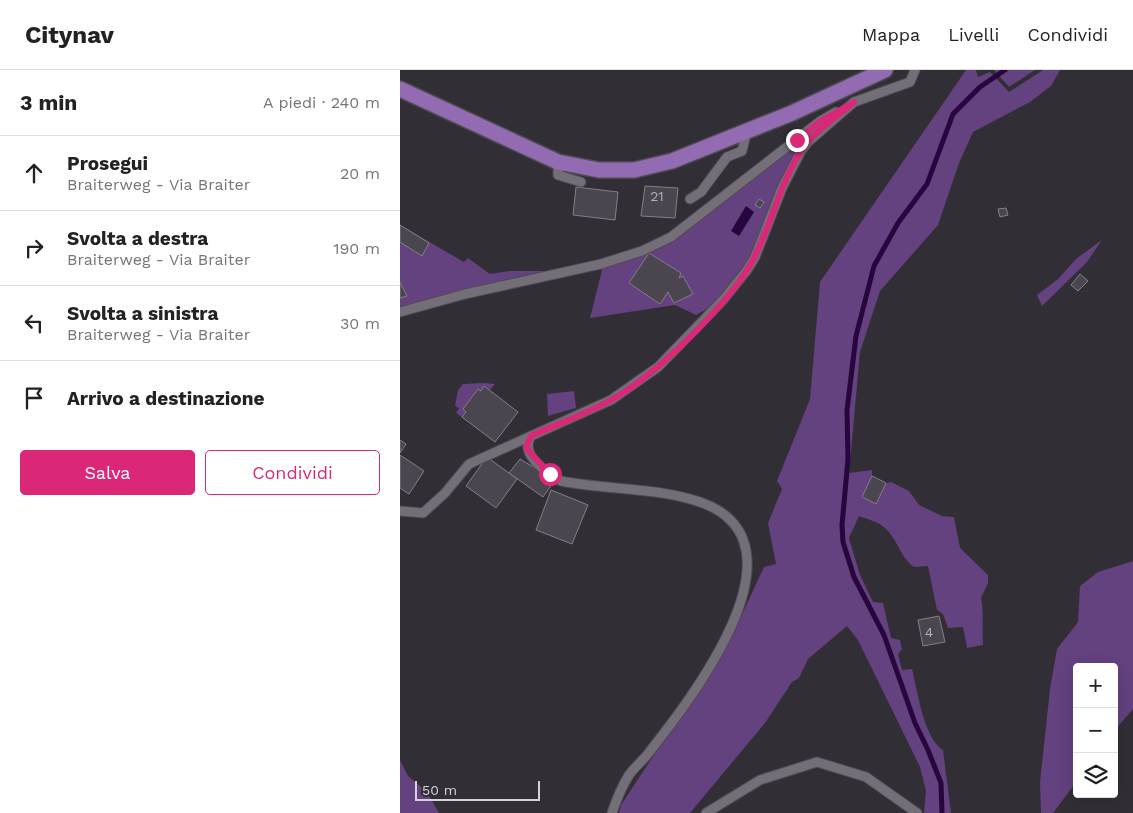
<!DOCTYPE html>
<html lang="it">
<head>
<meta charset="utf-8">
<style>
	body { margin:0; font-family:"Work Sans",sans-serif; background:#f2f2f2; color:#222 }
	.controls { position:absolute; right:15px; bottom:15px; display:grid; overflow:hidden; border-radius:5px; box-shadow:0 5px 20px #0002 }
	.controls button { width:45px; height:45px; display:grid; place-items:center; padding:0; border:0; border-bottom:1px solid #e0e0e0; background:#fff; color:#222; font:25px sans-serif }
	.scale { position:absolute; left:15px; bottom:12px; width:125px; box-sizing:border-box; padding-left:5px; border:2px solid #d5d3d8; border-top:0; font-size:14px; line-height:18px; white-space:nowrap; color:#d5d3d8; -webkit-text-stroke:4px #322e36; paint-order:stroke }
	.stop { position:absolute; width:15px; height:15px; margin:-11px; border:4px solid #db2777; border-radius:50%; background:#fff }
	.stop.end { background:#db2777; border-color:#fff; box-shadow:0 1px 5px #0008 }
	.list { margin:0; padding:0; list-style:none }
	h2 { display:flex; justify-content:space-between; align-items:center; height:65px; margin:0; padding:0 20px; font-size:21px }
	h2 small { font-size:16px; font-weight:400; color:#767676 }
	.list li { display:grid; grid-template-columns:32px 1fr auto; gap:15px; align-items:center; box-sizing:border-box; height:75px; padding:0 20px; border-top:1px solid #e0e0e0 }
	.list b { display:block; font-size:19px; white-space:nowrap }
	.list p { margin:0; font-size:16px; white-space:nowrap; color:#767676 }
	.list em { font-size:16px; font-style:normal; color:#767676 }
	.actions { display:flex; gap:10px; padding:15px 20px }
	.actions a { flex:1; padding:11px 0; border:1px solid #db2777; border-radius:5px; text-align:center; font-size:18px; color:#db2777 }
	.actions .main { background:#db2777; color:#fff }
	.icon { flex:none; width:28px; height:28px; fill:none; stroke:currentColor; stroke-width:2; stroke-linecap:round; stroke-linejoin:round }
	.map { position:relative; flex:none; width:733px; height:743px; overflow:hidden }
	header { display:flex; align-items:center; gap:30px; box-sizing:border-box; height:70px; padding:0 25px; background:#fff; border-bottom:1px solid #e0e0e0 }
	header strong { font-size:24px }
	nav { display:flex; gap:28px; margin-inline-start:auto; font-size:18px }
	main { display:flex }
	aside { flex:1; background:#fff }
	.map>svg:first-child { display:block }
	.green { fill:#64417f }
	.water { fill:#29053e }
	.lines { fill:none; stroke-linecap:round; stroke-linejoin:round }
	.stream { stroke:#29053e; stroke-width:5 }
	.building { fill:#4a454e; stroke:#847e89 }
	.lane-casing { stroke:#4e4b52; stroke-width:11 }
	.primary-casing { stroke:#4e4b52; stroke-width:18 }
	.lane { stroke:#746e79; stroke-width:9 }
	.primary { stroke:#936bb2; stroke-width:15 }
	.route { stroke:#db2777; stroke-width:6 }
	.labels { text-anchor:middle; dominant-baseline:central; stroke-width:5; stroke-linejoin:round; paint-order:stroke }
	.number-label { font-size:14px; fill:#b2b0b6 }
</style>
</head>
<body>
<header>
<strong>Citynav</strong>
<nav><a>Mappa</a><a>Livelli</a><a>Condividi</a></nav>
</header>
<main>
<aside>
<h2>3 min<small>A piedi · 240 m</small></h2>
<ul class="list">
<li><svg class="icon" aria-label="ahead" viewBox="0 0 24 24"><path d="M12 20V5M6 11l6-6 6 6"/></svg><div><b>Prosegui</b><p>Braiterweg - Via Braiter</p></div><em>20 m</em></li>
<li><svg class="icon" aria-label="right" viewBox="0 0 24 24"><path d="M7 20v-9h11M14 6l5 5-5 5"/></svg><div><b>Svolta a destra</b><p>Braiterweg - Via Braiter</p></div><em>190 m</em></li>
<li><svg class="icon" aria-label="left" viewBox="0 0 24 24"><path d="M17 20v-9H6M10 6l-5 5 5 5"/></svg><div><b>Svolta a sinistra</b><p>Braiterweg - Via Braiter</p></div><em>30 m</em></li>
<li><svg class="icon" aria-label="arrive" viewBox="0 0 24 24"><path d="M6 21V4h12l-3 4 3 4H6"/></svg><div><b>Arrivo a destinazione</b></div></li>
</ul>
<div class="actions"><a class="main">Salva</a><a>Condividi</a></div>
</aside>
<div class="map">
<svg width="733" height="743" viewBox="0 0 733 743">
	<rect width="100%" height="100%" fill="#322e36"/>
	<!-- green -->
	<g class="green">
		<path d="M566,0h10l2,7 12,-5 19,20 34,-22h17l-9,16 -21,16 -57,30 -14,31 -21,62 -58,66 -20,61 -11,121 23,-3v6l-10,21 14,7 10,-21 5,-1 18,9 10,14 23,11 12,1 6,31 28,27v8l-7,15c3,14 1,31 2,47l-16,3 -4,-21 -15,1 -5,-14 -6,-4 -9,-44 -14,1c-14,-10 -16,-27 -29,-39 -6,-6 -18,-9 -26,-12l-10,22 11,37 13,27 10,1 8,35 9,2 2,9 -4,5 4,16 10,-1c6,23 11,68 31,81l8,63h-27l2,-22 -6,-24 -62,-127 -11,-14 -39,33 -9,19 -7,4 -27,41 -75,90h-71l2,-8 110,-167 33,-71 12,-3 -8,-41 14,-34 -5,-8 33,-82 10,-117z"/>
		<polygon points="594,0 635,0 609,17"/>
		<polygon points="419,52 401,81 355,187 323,230 296,245 275,235 190,248 202,200 201,194 271,167"/>
		<polygon points="0,155 64,192 68,188 90,204 109,201 143,201 144,208 0,242"/>
		<polygon points="702,170 687,192 642,236 637,225 658,209 676,189"/>
		<polygon points="84,313 95,314 90,320 84,316 81,321 78,319 63,339 66,342 62,347 56,343 59,338 55,336 58,320 63,314"/>
		<polygon points="174,321 176,338 148,346 147,324"/>
		<polygon points="733,491 733,639 714,661 714,597 677,597 677,711 653,743 641,743 640,712 650,619 657,579 678,552 680,516 698,502"/>
		<polygon points="0,690 8,706 27,722 39,743 0,743"/>
	</g>
	<!-- water -->
	<polygon class="water" points="346,136 354,142 339,166 331,161"/>
	<g class="lines">
		<!-- stream -->
		<polyline class="stream" points="542,743 541,713 528,680 515,653 484,565 454,507 443,472 442,455 448,389 447,340 456,266 474,196 498,153 527,114 553,44 580,17 605,0"/>
	</g>
	<!-- building -->
	<g class="building">
		<polygon points="245,116 278,118 275,148 241,146"/>
		<polygon points="176,117 218,122 215,150 173,145"/>
		<polygon points="359,129 364,132 360,138 355,135"/>
		<polygon points="606,138 608,145 600,147 598,139"/>
		<polygon points="0,155 29,173 22,186 0,172"/>
		<polygon points="249,183 281,203 279,208 283,206 293,224 274,233 268,222 260,234 229,213"/>
		<polygon points="680,204 688,211 678,221 671,215"/>
		<polygon points="0,212 7,226 0,228"/>
		<polygon points="84,316 118,342 95,372 62,347 66,342 63,339 78,319 81,321"/>
		<polygon points="0,370 6,374 0,383"/>
		<polygon points="0,385 24,401 9,424 0,418"/>
		<polygon points="87,387 117,409 96,438 66,416"/>
		<polygon points="120,389 155,410 143,427 109,403"/>
		<polygon points="472,406 486,413 476,434 462,427"/>
		<polygon points="151,420 188,435 172,474 136,460"/>
		<polygon points="539,546 545,572 523,576 518,550"/>
	</g>
	<g class="lines">
		<defs>
			<g id="lane">
				<polyline points="158,92 158,105 181,112"/>
				<polyline points="290,129 301,122 327,87 342,81 347,61"/>
				<polyline points="0,242 65,224 201,194 242,181 271,167 419,52 436,42"/>
				<polyline points="0,441 23,443 45,423 69,394 131,366"/>
				<path d="M212,743c4,-12 10,-27 17,-38 5,-7 12,-13 18,-20 42,-53 168,-213 53,-253 -45,-15 -94,-12 -139,-21 -15,-9 -42,-26 -30,-45l80,-36 47,-33 65,-67 24,-30 8,-13 27,-69 19,-37 8,-10 45,-39 56,-20 5,-12"/>
				<polyline points="306,743 360,710 417,692 466,707 517,743"/>
			</g>
			<polyline id="primary" points="0,19 158,92 199,100 234,100 272,91 392,43 485,0"/>
		</defs>
		<!-- lane casing -->
		<use href="#lane" class="lane-casing"/>
		<!-- primary casing -->
		<use href="#primary" class="primary-casing"/>
		<!-- lane -->
		<use href="#lane" class="lane"/>
		<!-- primary -->
		<use href="#primary" class="primary"/>
	</g>
	<g class="lines">
		<!-- route -->
		<path class="route" d="M150,404l-24,-26 5,-12c26,-12 55,-22 80,-36 44,-24 122,-99 144,-144 17,-34 25,-72 46,-105 12,-19 36,-34 53,-49l-35,20 -22,18"/>
	</g>
	<g class="labels">
		<!-- number labels -->
		<g class="number-label">
			<text x="257" y="126">21</text>
			<text x="529" y="562">4</text>
		</g>
	</g>
</svg>
<div class="controls">
<button>+</button>
<button>−</button>
<button><svg class="icon" aria-label="layers" viewBox="0 0 24 24"><path d="M12 4l9 5-9 5-9-5zM3 14l9 5 9-5"/></svg></button>
</div>
<div class="scale">50 m</div>
<div class="stop" style="left:150px;top:404px"></div>
<div class="stop end" style="left:397px;top:70px"></div>
</div>
</main>
</body>
</html>
